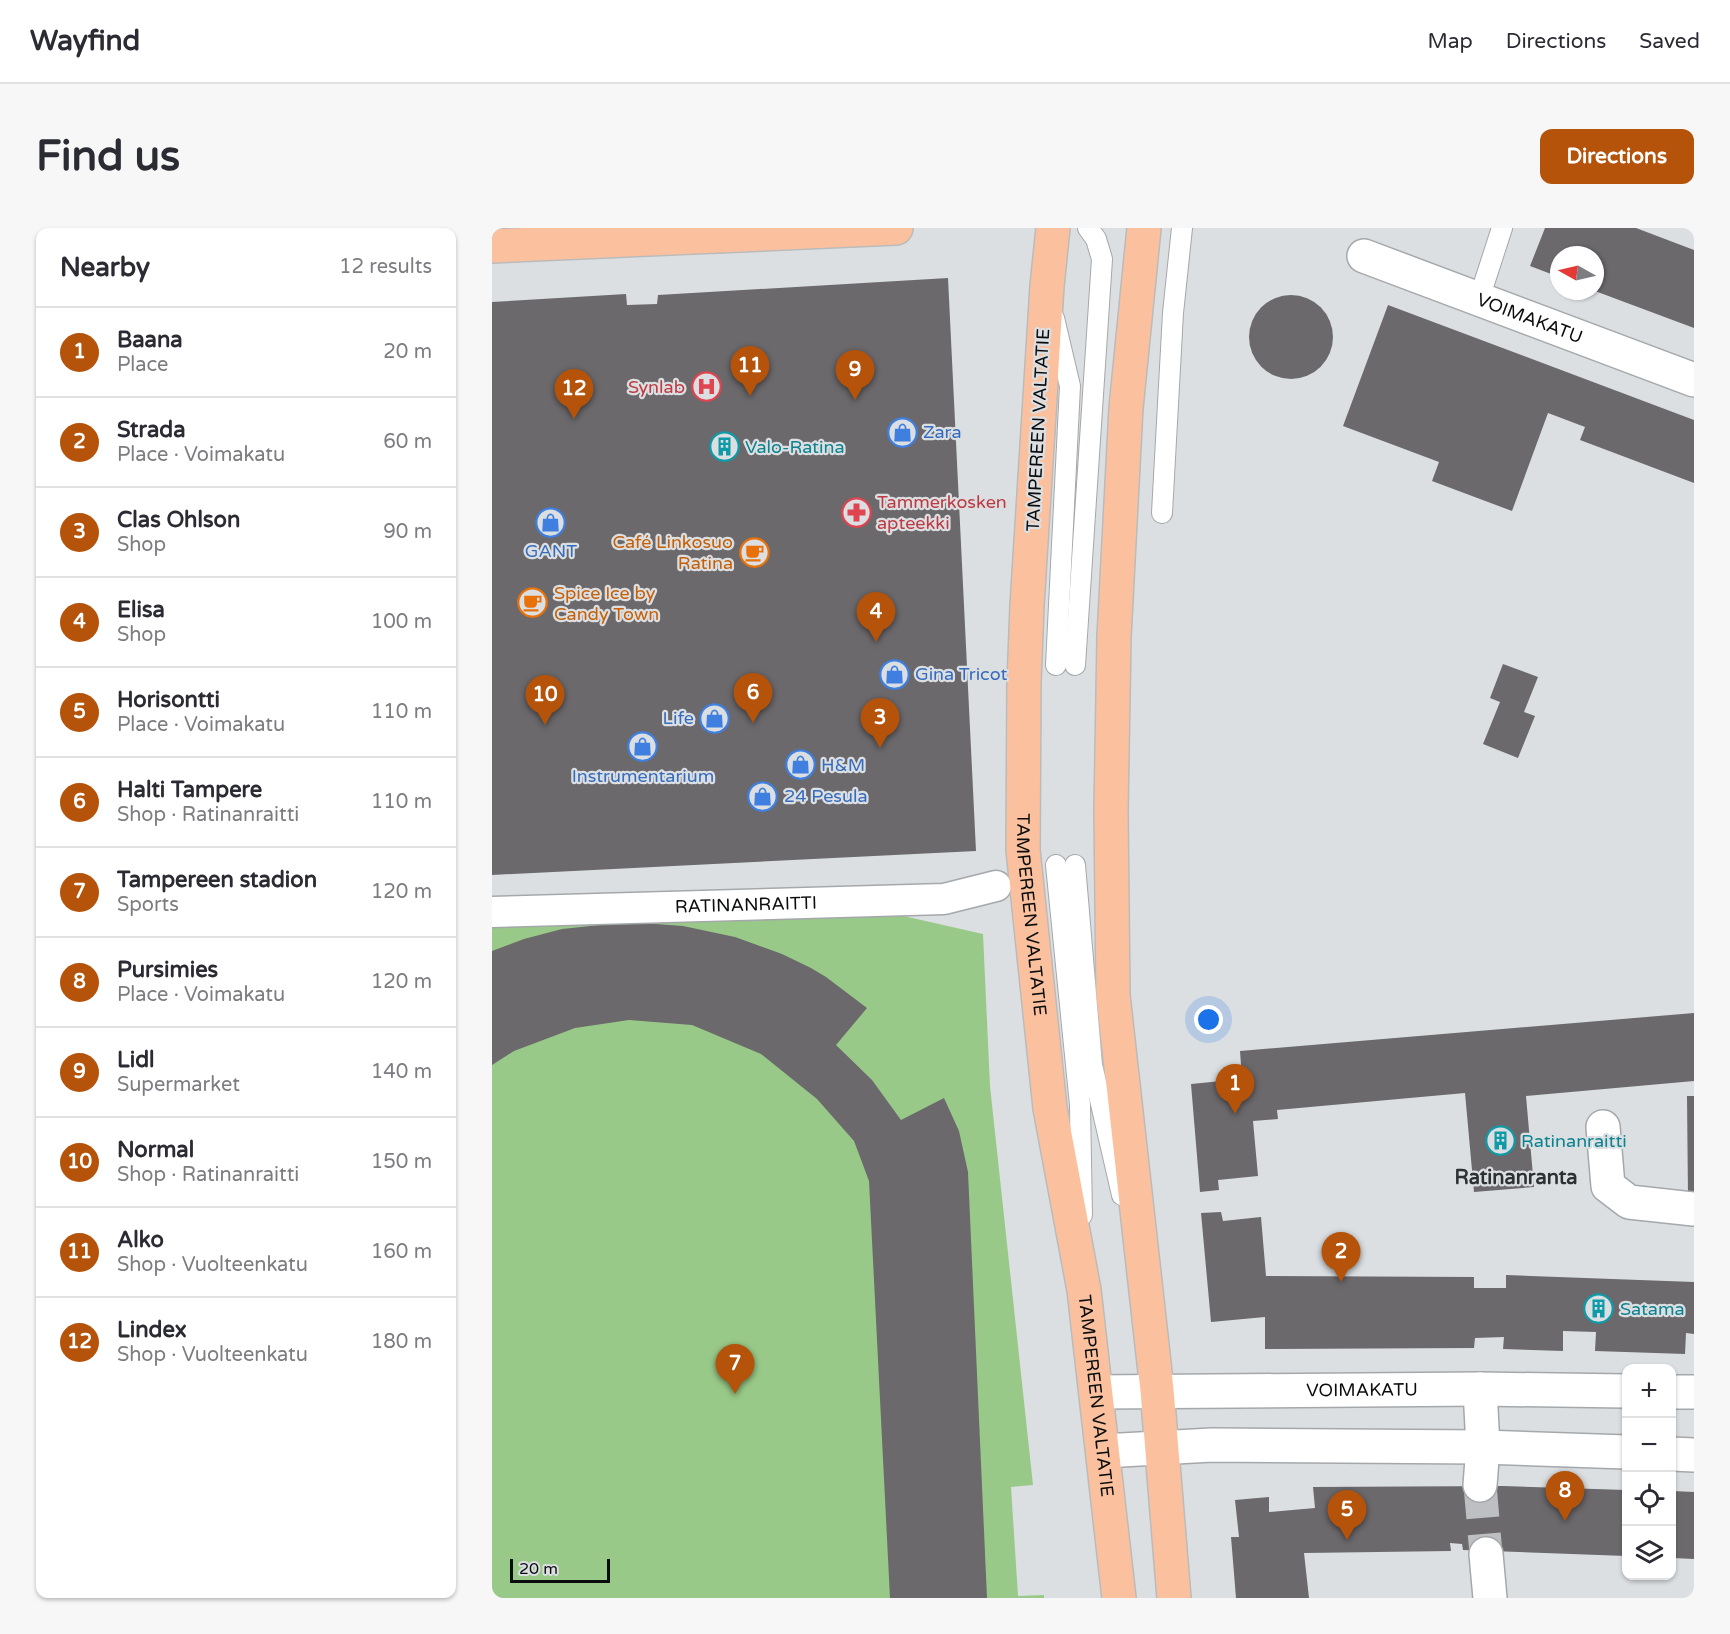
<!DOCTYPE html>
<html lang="en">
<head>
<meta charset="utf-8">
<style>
	body { margin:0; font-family:"Varela Round",sans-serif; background:#f7f7f7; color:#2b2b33 }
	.controls { position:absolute; right:18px; bottom:18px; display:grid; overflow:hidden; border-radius:12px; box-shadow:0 2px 4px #0004 }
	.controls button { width:54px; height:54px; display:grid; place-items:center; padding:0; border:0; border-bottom:2px solid #e1e1e2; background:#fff; color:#2b2b33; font:30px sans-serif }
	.compass { position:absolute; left:1058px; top:18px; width:54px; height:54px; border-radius:50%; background:#fff; box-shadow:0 2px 4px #0004; rotate:278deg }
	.scale { position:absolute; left:18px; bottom:15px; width:100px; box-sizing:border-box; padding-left:6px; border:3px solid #0b0c0d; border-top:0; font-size:16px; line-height:21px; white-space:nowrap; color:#0b0c0d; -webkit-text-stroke:4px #dcdfe2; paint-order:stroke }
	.you { position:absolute; left:717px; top:792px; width:21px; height:21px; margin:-15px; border:4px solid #fff; border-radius:50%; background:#1a73e8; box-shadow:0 0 0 9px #1a73e833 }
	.badge { display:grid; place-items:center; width:39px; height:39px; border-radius:50%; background:#b45309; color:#fff; font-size:20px; font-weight:700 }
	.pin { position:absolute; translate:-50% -50px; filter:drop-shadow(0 2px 3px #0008) }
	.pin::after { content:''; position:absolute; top:32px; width:21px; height:18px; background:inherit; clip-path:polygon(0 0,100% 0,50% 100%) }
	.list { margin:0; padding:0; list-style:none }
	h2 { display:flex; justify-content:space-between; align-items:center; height:78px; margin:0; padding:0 24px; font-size:26px }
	h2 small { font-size:20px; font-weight:400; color:#7c7c81 }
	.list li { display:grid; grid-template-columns:39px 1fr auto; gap:18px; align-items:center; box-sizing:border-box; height:90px; padding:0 24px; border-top:2px solid #e1e1e2 }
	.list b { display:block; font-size:22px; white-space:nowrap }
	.list p { margin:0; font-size:20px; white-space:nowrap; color:#7c7c81 }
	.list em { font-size:20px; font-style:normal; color:#7c7c81 }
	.icon { flex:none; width:33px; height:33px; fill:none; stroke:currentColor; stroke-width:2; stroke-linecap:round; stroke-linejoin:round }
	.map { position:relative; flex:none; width:1202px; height:1370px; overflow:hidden; border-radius:12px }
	header { display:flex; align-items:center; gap:36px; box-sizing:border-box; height:84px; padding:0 30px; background:#fff; border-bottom:2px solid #e1e1e2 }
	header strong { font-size:28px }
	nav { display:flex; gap:33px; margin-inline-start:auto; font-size:21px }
	.intro { display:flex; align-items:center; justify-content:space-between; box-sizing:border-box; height:144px; padding:0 36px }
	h1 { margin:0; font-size:42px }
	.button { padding:15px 27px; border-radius:12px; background:#b45309; color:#fff; font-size:21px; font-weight:700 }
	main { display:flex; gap:36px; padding:0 36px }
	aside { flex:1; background:#fff; border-radius:12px; box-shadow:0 2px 4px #0004 }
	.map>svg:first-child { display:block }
	.green { fill:#99c988 }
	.building { fill:#6b696c }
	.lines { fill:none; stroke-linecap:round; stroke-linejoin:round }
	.minor-tunnel { stroke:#bdbfc2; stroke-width:33; stroke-dasharray:33 16; stroke-linecap:butt }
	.service-casing { stroke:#a5a8ab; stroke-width:22 }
	.pedestrian-casing { stroke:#a5a8ab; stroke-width:33 }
	.minor-casing { stroke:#a5a8ab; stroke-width:36 }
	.primary-casing { stroke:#bbb; stroke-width:36 }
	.service { stroke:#fff; stroke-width:20 }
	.pedestrian { stroke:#fff; stroke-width:30 }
	.minor { stroke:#fff; stroke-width:33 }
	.primary { stroke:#fbc19e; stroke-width:33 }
	.labels { text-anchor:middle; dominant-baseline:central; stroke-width:4.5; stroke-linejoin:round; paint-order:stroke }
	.street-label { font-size:18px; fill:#0b0c0d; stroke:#dcdfe2 }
	.health-label { font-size:18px; fill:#be3a42; stroke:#dcdfe2; text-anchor:end }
	.shop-label { font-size:18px; fill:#366cbe; stroke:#dcdfe2; text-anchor:start }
	.culture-label { font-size:18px; fill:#0d838f; stroke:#dcdfe2; text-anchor:start }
	.food-label { font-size:18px; fill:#c56008; stroke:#dcdfe2; text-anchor:end }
	.neighbourhood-label { font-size:20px; font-weight:bold; fill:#2e3133; stroke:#dcdfe2 }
</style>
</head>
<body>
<header>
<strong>Wayfind</strong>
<nav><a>Map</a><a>Directions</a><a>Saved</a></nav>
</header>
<div class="intro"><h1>Find us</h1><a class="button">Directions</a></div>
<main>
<aside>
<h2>Nearby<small>12 results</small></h2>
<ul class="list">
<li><span class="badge">1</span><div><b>Baana</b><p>Place</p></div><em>20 m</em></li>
<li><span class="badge">2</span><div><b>Strada</b><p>Place · Voimakatu</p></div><em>60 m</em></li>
<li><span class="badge">3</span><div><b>Clas Ohlson</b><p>Shop</p></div><em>90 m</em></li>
<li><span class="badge">4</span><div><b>Elisa</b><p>Shop</p></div><em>100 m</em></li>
<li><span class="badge">5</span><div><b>Horisontti</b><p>Place · Voimakatu</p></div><em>110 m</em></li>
<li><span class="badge">6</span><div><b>Halti Tampere</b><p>Shop · Ratinanraitti</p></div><em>110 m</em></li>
<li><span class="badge">7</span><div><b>Tampereen stadion</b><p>Sports</p></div><em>120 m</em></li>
<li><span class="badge">8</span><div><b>Pursimies</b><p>Place · Voimakatu</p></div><em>120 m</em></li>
<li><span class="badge">9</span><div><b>Lidl</b><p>Supermarket</p></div><em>140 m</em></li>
<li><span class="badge">10</span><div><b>Normal</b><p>Shop · Ratinanraitti</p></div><em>150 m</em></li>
<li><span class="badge">11</span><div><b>Alko</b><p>Shop · Vuolteenkatu</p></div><em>160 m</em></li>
<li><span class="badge">12</span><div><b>Lindex</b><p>Shop · Vuolteenkatu</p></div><em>180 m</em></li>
</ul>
</aside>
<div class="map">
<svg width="1202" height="1370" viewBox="0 0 1202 1370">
	<rect width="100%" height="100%" fill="#dcdfe2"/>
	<!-- green -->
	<polygon class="green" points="385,682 491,706 498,858 541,1257 519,1259 526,1368 552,1367 552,1370 0,1370 0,692"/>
	<!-- building -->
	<g class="building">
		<polygon points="1053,0 1144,0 1202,22 1202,100 1103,63 1103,27 1067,27 1067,49 1038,38"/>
		<polygon points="456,50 484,623 0,647 0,74 134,66 135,77 165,76 166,67"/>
		<circle cx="799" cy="109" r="42"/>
		<polygon points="896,77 1202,192 1202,255 1088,212 1093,199 1056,185 1020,283 940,253 947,234 851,198"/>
		<polygon points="1011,436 1046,449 1032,484 1043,488 1026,530 991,516 1008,474 998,470"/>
		<polygon points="137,694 191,698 243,709 290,726 319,740 334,749 375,780 344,817 380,852 409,892 452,870 467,903 476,944 495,1370 398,1370 377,953 362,913 325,871 269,826 200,797 137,792 83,800 22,823 0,837 0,723 32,711 70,701"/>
		<polygon points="1202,785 1202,853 1034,868 1042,959 982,964 973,865 785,882 786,891 761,893 766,948 726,952 727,962 708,964 699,856 750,851 748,823"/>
		<polygon points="1195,868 1202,868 1202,969 1196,969"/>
		<polygon points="729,984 731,993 769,989 774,1048 982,1049 982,1060 1014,1060 1014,1047 1202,1054 1202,1106 1194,1105 1193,1126 1103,1123 1104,1104 1071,1103 1071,1123 1011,1121 1012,1109 983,1110 982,1120 773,1121 773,1089 719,1094 709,985"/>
		<polygon points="1011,1258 1134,1262 1134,1328 971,1322 970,1316 958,1315 959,1323 812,1325 817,1370 744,1370 739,1309 747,1309 743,1272 777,1269 777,1284 823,1280 821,1259"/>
		<polygon points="1180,1263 1202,1264 1202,1331 1180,1330"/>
	</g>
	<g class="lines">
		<!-- minor-tunnel -->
		<polyline class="minor-tunnel" points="988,1257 994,1326"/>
		<defs>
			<g id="service">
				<polyline points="987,71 1010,0"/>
				<polyline points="562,90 578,158 564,437"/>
				<polyline points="670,285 681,85 690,0"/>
				<polyline points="583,437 610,31 604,11 596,0"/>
				<polyline points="564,637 588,877 590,987"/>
				<polyline points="583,637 600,837 630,967"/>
			</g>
			<g id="pedestrian">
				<path id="s1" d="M0,684l452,-13 52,-13"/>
			</g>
			<g id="minor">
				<path id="s2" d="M872,28l330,124"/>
				<polyline points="1111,899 1116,958 1137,974 1202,981"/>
				<polyline points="988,1161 991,1219 988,1257"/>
				<path id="s3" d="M604,1164l384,-3 146,2"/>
				<polyline points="1180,1164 1202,1164"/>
				<polyline points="611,1223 720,1217 991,1219 1134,1224"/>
				<polyline points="1180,1226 1202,1227"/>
				<polyline points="994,1326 998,1370"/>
			</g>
			<g id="primary">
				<path id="s4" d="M561,0l-6,58 -20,320 -3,77 -1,167 27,258 34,182 35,308"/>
				<polyline points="652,0 634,180 622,409 619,583 621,767 665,1162 682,1370"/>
				<polyline points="0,18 404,0"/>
			</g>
		</defs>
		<!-- service casing -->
		<use href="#service" class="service-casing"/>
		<!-- pedestrian casing -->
		<use href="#pedestrian" class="pedestrian-casing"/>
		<!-- minor casing -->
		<use href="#minor" class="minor-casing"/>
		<!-- primary casing -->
		<use href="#primary" class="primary-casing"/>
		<!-- service -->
		<use href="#service" class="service"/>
		<!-- pedestrian -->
		<use href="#pedestrian" class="pedestrian"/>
		<!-- minor -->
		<use href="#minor" class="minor"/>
		<!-- primary -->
		<use href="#primary" class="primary"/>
	</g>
	<!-- icons -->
	<defs>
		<symbol id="hospital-ring" viewBox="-11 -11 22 22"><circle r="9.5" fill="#dcdfe2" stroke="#e0444e" stroke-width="1.5"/><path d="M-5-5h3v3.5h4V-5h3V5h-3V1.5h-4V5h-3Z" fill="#e0444e"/></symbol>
		<symbol id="shop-ring" viewBox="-11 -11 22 22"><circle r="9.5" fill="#dcdfe2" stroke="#3f7fe0" stroke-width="1.5"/><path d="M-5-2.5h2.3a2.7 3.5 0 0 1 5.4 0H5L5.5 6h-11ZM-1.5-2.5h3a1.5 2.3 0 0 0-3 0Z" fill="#3f7fe0"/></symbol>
		<symbol id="building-ring" viewBox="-11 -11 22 22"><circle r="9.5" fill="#dcdfe2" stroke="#0f9aa8" stroke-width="1.5"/><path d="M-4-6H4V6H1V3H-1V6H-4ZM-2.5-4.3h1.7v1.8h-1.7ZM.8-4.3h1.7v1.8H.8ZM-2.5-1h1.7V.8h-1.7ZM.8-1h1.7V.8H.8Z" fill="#0f9aa8"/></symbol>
		<symbol id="pharmacy-ring" viewBox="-11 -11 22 22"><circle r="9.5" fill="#dcdfe2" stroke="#e0444e" stroke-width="1.5"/><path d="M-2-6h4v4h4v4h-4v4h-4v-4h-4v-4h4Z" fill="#e0444e"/></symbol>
		<symbol id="cafe-ring" viewBox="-11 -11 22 22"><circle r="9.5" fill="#dcdfe2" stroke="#e8710a" stroke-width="1.5"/><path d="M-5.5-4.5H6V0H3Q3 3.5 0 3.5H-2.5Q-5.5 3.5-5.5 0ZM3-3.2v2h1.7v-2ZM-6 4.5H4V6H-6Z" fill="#e8710a"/></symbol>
	</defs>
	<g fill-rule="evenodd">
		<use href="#hospital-ring" x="198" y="142" width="33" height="33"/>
		<use href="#shop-ring" x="394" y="188" width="33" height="33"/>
		<use href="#building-ring" x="216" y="202" width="33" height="33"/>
		<use href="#pharmacy-ring" x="348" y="268" width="33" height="33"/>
		<use href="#shop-ring" x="42" y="278" width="33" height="33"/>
		<use href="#cafe-ring" x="246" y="308" width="33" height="33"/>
		<use href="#cafe-ring" x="24" y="358" width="33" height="33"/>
		<use href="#shop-ring" x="386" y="430" width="33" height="33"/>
		<use href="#shop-ring" x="206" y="474" width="33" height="33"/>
		<use href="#shop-ring" x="134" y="502" width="33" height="33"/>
		<use href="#shop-ring" x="292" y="520" width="33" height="33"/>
		<use href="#shop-ring" x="254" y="552" width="33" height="33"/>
		<use href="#building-ring" x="992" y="896" width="33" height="33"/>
		<use href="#building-ring" x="1090" y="1064" width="33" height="33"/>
	</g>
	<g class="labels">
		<!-- street labels -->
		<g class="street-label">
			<text stroke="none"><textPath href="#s2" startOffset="177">VOIMAKATU</textPath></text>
			<text transform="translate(546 202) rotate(-87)">TAMPEREEN VALTATIE</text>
			<text stroke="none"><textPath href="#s1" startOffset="254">RATINANRAITTI</textPath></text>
			<text stroke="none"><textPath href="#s4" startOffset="688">TAMPEREEN VALTATIE</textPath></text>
			<text stroke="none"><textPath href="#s3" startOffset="266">VOIMAKATU</textPath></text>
			<text stroke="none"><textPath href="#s4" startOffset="1174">TAMPEREEN VALTATIE</textPath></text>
		</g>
		<!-- health labels -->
		<g class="health-label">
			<text x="193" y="159">Synlab</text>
			<text x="385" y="274" text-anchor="start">Tammerkosken<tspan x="385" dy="21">apteekki</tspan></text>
		</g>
		<!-- shop labels -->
		<g class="shop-label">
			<text x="431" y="204">Zara</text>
			<text x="59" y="323" text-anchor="middle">GANT</text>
			<text x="423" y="446">Gina Tricot</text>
			<text x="202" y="490" text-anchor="end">Life</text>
			<text x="329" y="537">H&amp;M</text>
			<text x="151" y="548" text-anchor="middle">Instrumentarium</text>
			<text x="292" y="568">24 Pesula</text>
		</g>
		<!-- culture labels -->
		<g class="culture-label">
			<text x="253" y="219">Valo-Ratina</text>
			<text x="1029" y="913">Ratinanraitti</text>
			<text x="1128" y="1081">Satama</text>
		</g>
		<!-- food labels -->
		<g class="food-label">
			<text x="241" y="314">Café Linkosuo<tspan x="241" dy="21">Ratina</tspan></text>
			<text x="62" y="365" text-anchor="start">Spice Ice by<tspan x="62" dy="21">Candy Town</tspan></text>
		</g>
		<!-- neighbourhood labels -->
		<g class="neighbourhood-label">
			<text x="1024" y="950">Ratinanranta</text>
		</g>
	</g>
</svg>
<div class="controls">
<button>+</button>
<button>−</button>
<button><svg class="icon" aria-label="locate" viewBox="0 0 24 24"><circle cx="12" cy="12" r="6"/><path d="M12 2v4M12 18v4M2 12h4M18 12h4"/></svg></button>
<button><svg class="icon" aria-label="layers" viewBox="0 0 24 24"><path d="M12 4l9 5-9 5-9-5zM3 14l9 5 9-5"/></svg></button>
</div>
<svg class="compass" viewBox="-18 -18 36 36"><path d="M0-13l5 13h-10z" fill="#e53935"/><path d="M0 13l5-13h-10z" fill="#7c7c81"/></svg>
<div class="scale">20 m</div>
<div class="you"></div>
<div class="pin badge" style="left:743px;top:886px">1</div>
<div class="pin badge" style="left:849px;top:1054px">2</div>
<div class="pin badge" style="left:388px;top:520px">3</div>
<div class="pin badge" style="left:384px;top:414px">4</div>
<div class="pin badge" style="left:855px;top:1312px">5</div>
<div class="pin badge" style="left:261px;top:495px">6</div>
<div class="pin badge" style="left:243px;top:1166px">7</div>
<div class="pin badge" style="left:1073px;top:1293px">8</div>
<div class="pin badge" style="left:363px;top:172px">9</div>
<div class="pin badge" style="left:53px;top:497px">10</div>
<div class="pin badge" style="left:258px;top:168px">11</div>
<div class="pin badge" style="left:82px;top:191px">12</div>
</div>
</main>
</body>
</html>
